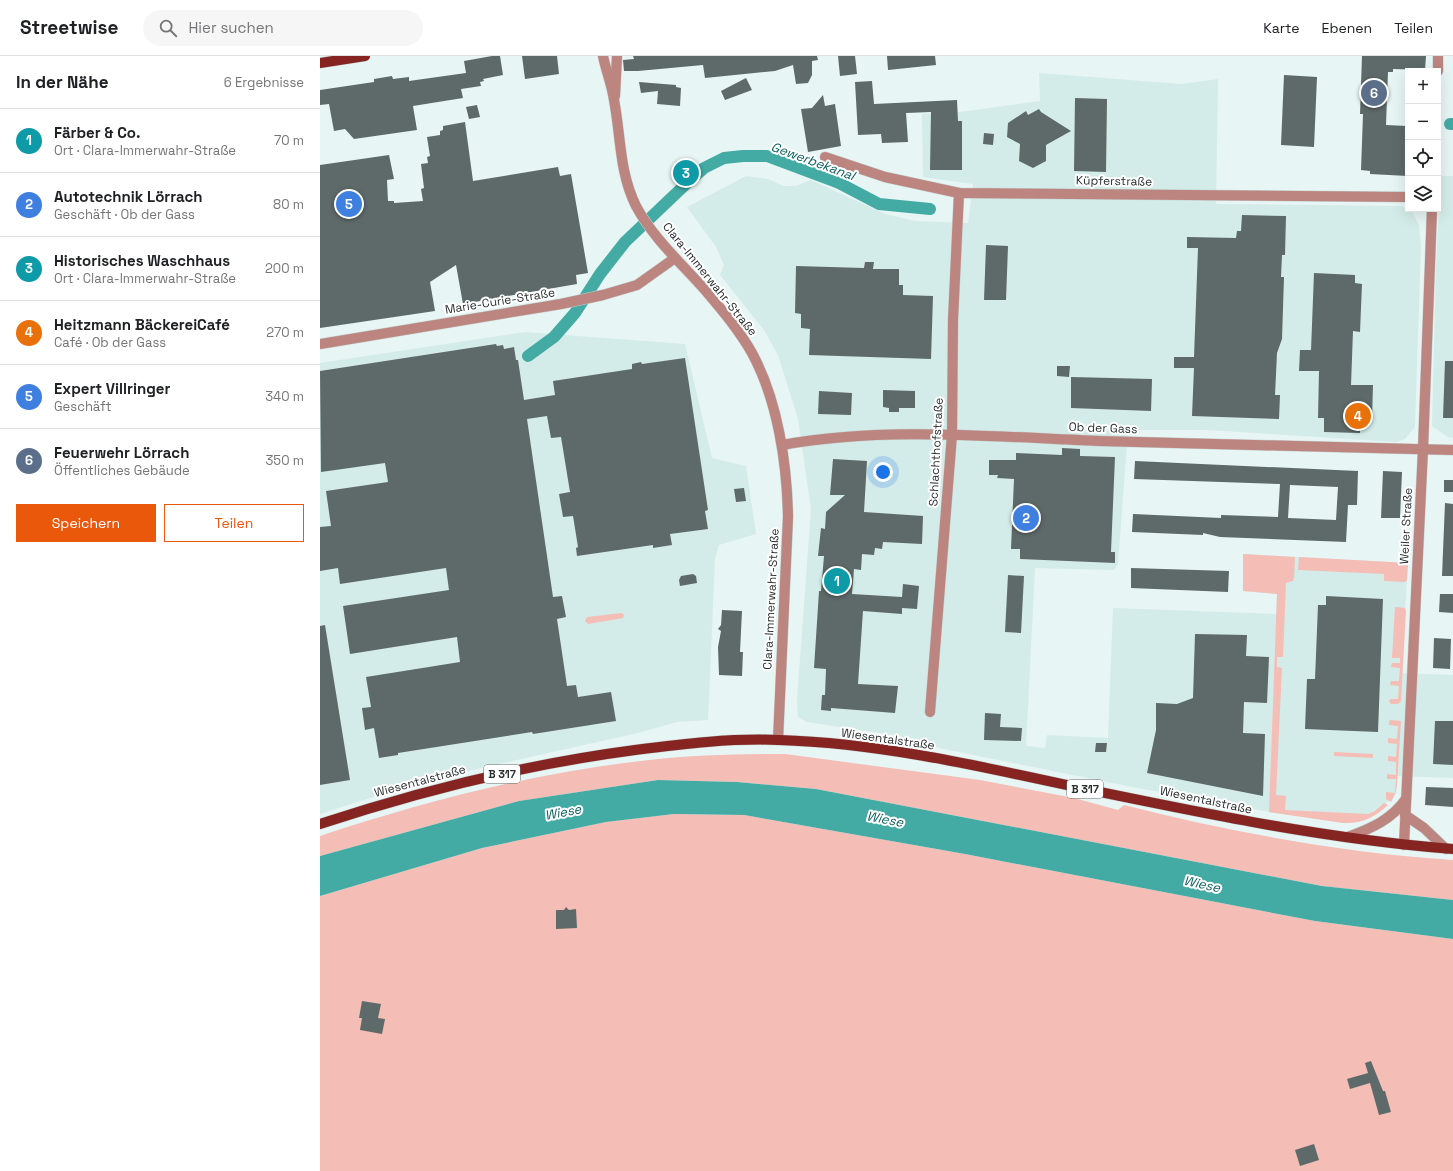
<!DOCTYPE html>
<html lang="de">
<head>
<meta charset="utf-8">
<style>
	body { margin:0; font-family:"Space Grotesk",sans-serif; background:#f6f6f6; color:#202124 }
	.controls { position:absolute; right:12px; top:12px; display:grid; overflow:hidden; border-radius:0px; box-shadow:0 4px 16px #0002 }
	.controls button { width:36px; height:36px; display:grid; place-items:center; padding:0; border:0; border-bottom:1px solid #e0e0e0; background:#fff; color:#202124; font:20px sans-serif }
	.you { position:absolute; left:563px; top:416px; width:14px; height:14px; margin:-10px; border:3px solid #fff; border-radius:50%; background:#1a73e8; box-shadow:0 0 0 6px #1a73e833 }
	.badge { display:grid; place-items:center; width:26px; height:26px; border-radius:50%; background:#ea580c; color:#fff; font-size:13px; font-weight:700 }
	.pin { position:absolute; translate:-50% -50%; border:2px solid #fff; box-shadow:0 1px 4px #0006 }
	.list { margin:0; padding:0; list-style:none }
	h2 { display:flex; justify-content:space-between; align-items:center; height:52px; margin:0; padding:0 16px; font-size:17px }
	h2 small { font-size:13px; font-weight:400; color:#757577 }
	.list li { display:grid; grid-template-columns:26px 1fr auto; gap:12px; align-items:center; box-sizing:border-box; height:64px; padding:0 16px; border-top:1px solid #e0e0e0 }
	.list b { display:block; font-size:15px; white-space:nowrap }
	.list p { margin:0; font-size:13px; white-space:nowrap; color:#757577 }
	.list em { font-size:13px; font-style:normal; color:#757577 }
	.actions { display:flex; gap:8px; padding:12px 16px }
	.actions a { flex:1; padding:9px 0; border:1px solid #ea580c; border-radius:0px; text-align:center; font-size:14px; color:#ea580c }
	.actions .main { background:#ea580c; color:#fff }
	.icon { flex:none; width:22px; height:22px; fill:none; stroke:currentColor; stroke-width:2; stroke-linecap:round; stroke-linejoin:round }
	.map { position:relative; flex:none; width:1133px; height:1115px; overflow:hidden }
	header { display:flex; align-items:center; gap:24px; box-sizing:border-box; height:56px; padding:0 20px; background:#fff; border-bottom:1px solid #e0e0e0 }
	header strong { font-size:19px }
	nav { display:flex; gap:22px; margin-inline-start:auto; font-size:14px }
	.search { width:280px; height:36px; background:#f6f6f6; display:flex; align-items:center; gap:10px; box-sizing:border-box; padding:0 14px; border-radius:22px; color:#757577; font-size:15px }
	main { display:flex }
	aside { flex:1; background:#fff }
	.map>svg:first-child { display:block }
	.built { fill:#d4ece9 }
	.green { fill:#f4bdb6 }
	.water { fill:#43aba4 }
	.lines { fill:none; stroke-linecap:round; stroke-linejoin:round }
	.canal { stroke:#43aba4; stroke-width:12 }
	.building { fill:#5e6a69; fill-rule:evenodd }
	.minor-casing { stroke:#c5d1d0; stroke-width:11 }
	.major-casing { stroke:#c5d1d0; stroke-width:11 }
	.minor { stroke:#bd857f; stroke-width:10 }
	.major { stroke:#852421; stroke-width:10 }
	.labels { text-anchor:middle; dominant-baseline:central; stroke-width:4; stroke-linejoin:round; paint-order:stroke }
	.shield { fill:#fff; stroke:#686c6c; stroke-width:1 }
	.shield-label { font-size:11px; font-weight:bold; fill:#282d2d }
	.street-label { font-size:12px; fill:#282d2d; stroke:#fff }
	.water-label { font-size:13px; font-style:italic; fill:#0e6460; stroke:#fff }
</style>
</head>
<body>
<header>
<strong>Streetwise</strong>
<div class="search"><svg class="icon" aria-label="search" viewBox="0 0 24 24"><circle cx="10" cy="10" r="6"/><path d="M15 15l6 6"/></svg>Hier suchen</div>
<nav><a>Karte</a><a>Ebenen</a><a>Teilen</a></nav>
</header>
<main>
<aside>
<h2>In der Nähe<small>6 Ergebnisse</small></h2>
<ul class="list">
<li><span class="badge" style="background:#0f9aa8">1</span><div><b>Färber &amp; Co.</b><p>Ort · Clara-Immerwahr-Straße</p></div><em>70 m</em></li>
<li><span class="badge" style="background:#3f7fe0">2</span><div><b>Autotechnik Lörrach</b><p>Geschäft · Ob der Gass</p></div><em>80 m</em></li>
<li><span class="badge" style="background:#0f9aa8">3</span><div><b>Historisches Waschhaus</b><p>Ort · Clara-Immerwahr-Straße</p></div><em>200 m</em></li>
<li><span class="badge" style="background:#e8710a">4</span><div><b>Heitzmann BäckereiCafé</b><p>Café · Ob der Gass</p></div><em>270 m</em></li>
<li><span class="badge" style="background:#3f7fe0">5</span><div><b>Expert Villringer</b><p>Geschäft</p></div><em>340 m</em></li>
<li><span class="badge" style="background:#5c6f8a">6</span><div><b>Feuerwehr Lörrach</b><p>Öffentliches Gebäude</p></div><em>350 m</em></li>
</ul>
<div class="actions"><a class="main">Speichern</a><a>Teilen</a></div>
</aside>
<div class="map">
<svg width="1133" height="1115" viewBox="0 0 1133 1115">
	<rect width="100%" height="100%" fill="#e7f5f4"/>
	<!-- built -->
	<g class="built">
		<polygon points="719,17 862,28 898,23 896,148 1081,150 1092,155 1099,169 1101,189 1095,371 1085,383 1077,386 888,374 808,374 798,508 794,514 715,512 706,690 725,692 727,679 788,682 793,552 956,558 957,538 923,535 923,498 1088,507 1081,617 1133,619 1133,722 1077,720 1075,738 1061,753 1027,766 949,756 807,730 589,686 579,680 487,666 478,661 477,644 491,453 478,363 458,299 444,274 400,219 404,209 396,191 367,151 426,120 448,123 464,130 476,130 491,124 565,158 595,165 648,167 653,128 603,121 602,58 640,56 720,45"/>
		<polygon points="1121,120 1133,120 1133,382 1128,381 1112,370 1116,209"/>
		<polygon points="205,276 365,288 392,402 426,410 436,478 399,489 395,503 388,664 357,666 318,677 103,725 0,758 0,307"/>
	</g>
	<!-- green -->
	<g class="green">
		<path d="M923,498l52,3 -1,21 -1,3 -7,2 -3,74h-6v10l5,1 -6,127 10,1 -1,14 83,4 7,-3 9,-8 4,2c-14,13 -27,19 -45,18l-74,-11 8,-218 -34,-3z"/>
		<polygon points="979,501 1088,507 1087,524 1085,526 1064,525 1064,518 978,514"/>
		<polygon points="1075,551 1085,552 1086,555 1081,645 1078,648 1071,648 1069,646 1070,643 1078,643 1079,630 1070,629 1071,625 1079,625 1080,612 1071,611 1072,607 1080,607 1080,602 1072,602"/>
		<polygon points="302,557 304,559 303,562 268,568 265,565 267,561"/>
		<polygon points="1071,664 1081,665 1077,728 1076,736 1071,746 1066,743 1066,736 1075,737 1076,723 1067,723 1067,718 1076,719 1076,706 1068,705 1068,700 1076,701 1077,688 1068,687 1068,682 1077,683 1078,670 1069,669 1069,665"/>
		<polygon points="1014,696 1053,698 1053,702 1014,700"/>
		<path d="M465,698l195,26 94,18 44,12 6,-5c107,27 218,48 329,55v40l-131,-14 -506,-97 -79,-7 -79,-2 -139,21 -199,55v-20c106,-35 218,-64 329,-76 45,-5 91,-6 136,-6z"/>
		<polygon points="354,758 424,759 645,798 995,865 1133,883 1133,1115 0,1115 0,840 162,792 286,766"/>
	</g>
	<!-- water -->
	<polygon class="water" points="338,724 417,726 496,733 1002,830 1133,844 1133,883 995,865 645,798 424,759 354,758 286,766 162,792 0,840 0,800 199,745"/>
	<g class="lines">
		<!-- canal -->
		<g class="canal">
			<polyline points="1130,68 1133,68"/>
			<polyline points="208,300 234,281 255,257 280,218 305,186 367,127 384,112 404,102 423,100 447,100 519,127 559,148 610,153"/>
		</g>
	</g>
	<!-- building -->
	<g class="building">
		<polygon points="172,0 180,0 183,19 163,23 164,25 160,26 161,30 141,33 143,42 93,50 97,74 34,83 25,73 14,75 9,48 0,49 0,34 54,26 54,23 72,20 73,23 89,21 89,25 146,17 144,5"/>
		<polygon points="202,0 237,0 239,18 205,23"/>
		<polygon points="313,0 497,0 498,4 492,5 492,19 488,27 476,28 473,9 455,15 385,22 383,9 318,15 304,15 303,4 314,3"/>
		<polygon points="518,0 535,0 537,18 520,20"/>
		<polygon points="567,0 615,0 616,9 568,14"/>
		<polygon points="1042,0 1106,0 1105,14 1073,13 1073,16 1068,16 1066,69 1087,70 1088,120 1050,118 1050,115 1041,114 1043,58 1040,58"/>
		<polygon points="964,19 997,21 994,91 961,89"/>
		<polygon points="426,22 432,34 405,44 401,35"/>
		<polygon points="552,25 554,48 637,44 638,65 642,65 642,114 610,114 611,56 586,57 588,86 562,87 561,78 538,79 535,26"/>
		<polygon points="319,26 356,29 356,31 361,32 360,50 337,48 338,35 321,37"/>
		<polygon points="503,39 505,50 515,48 521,90 488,96 481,53 492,52"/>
		<polygon points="755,42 787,43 786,116 754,115"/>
		<polygon points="157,49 160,61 149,63 146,51"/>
		<polygon points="719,53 721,56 751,75 726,89 726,105 713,112 699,105 700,88 687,81 688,67 706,55 708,59"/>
		<polygon points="145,66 153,125 238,111 240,120 251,118 268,217 256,219 257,228 143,248 136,209 110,226 115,255 0,272 0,109 69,99 74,123 67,124 68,145 74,145 74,147 103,145 101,133 104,132 101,108 108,107 107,101 110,100 107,81 120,79 120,75 123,74 123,70"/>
		<polygon points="664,77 674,78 673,89 663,88"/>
		<polygon points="922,159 966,160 965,199 962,199 961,221 964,221 962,283 957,297 955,339 960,339 959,363 872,360 874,312 854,312 854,301 874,301 878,192 867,192 867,181 916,182 917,175 921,175"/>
		<polygon points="666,189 688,190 686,244 664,244"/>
		<polygon points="545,206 554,206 553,213 579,213 579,229 583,229 583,239 613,240 611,303 489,299 490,273 481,272 481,258 475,257 476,210 544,212"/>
		<polygon points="994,217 1035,219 1035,227 1042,228 1040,276 1033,275 1031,329 1053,329 1052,363 1040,363 1040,377 1004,376 1004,362 998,362 999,315 979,315 980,294 991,294"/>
		<polygon points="176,288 177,290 183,289 184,293 194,291 196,304 198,304 204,344 235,339 233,325 312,313 312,308 321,306 322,308 365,302 388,454 385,455 388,473 350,478 352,489 333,492 333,489 257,500 256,492 258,491 253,460 243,461 239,438 250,436 241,381 231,382 227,360 207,363 233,541 242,540 246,561 237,563 247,630 256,629 258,641 291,636 296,665 213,678 212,676 78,697 78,699 59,702 54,672 45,674 42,652 51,651 46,621 140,606 137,581 30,598 23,550 129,534 126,512 20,528 18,512 0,515 0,471 11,470 6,435 68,426 65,407 1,416 0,315"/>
		<polygon points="1125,305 1133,305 1133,362 1123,362"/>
		<polygon points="737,310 750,310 749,321 737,320"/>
		<polygon points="751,321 832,323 831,355 751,352"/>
		<polygon points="563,334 595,335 595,352 579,352 579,356 569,356 569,352 563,351"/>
		<polygon points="499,335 532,337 531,359 498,358"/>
		<polygon points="742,392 760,393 760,400 795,401 791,496 795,496 795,507 700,503 700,493 691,493 694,423 677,422 678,419 669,419 669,404 696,404 696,397 742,399"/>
		<polygon points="513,403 547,405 544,456 603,460 602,488 563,486 562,493 555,492 554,499 542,498 541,514 534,513 532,538 582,541 583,528 599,530 597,553 582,552 582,558 543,555 538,628 578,630 575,657 511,652 511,655 501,654 502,639 505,639 506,613 494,612 499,535 501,535 504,500 498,500 501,472 505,473 506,456 525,439 510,439"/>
		<path d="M815,405l223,10 -1,34h-9l-2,37 -126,-5 -17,-4v2l-71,-3 1,-18 88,4v-3l57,2 2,-33 -146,-5zM970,429l48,2 -2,33 -48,-2z"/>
		<polygon points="1063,415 1082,416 1080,462 1061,462"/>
		<rect x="1124" y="424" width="9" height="12"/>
		<polygon points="424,432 426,445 416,446 414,433"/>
		<polygon points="1125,447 1133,448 1133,520 1122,520"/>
		<polygon points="811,512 909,515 908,536 811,532"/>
		<polygon points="373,518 376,520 377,527 360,530 359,524 361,520"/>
		<polygon points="688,519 704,520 701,577 685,576"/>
		<polygon points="1120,538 1133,538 1133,557 1119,556"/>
		<polygon points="1006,540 1063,543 1058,676 985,673 987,623 995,623 998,549 1006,549"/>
		<polygon points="402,554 422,555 420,596 423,596 422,620 399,619 398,591 401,575 398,573 401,569"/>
		<polygon points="5,569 30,724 0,729 0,570"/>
		<polygon points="875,578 927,579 926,600 949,601 947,647 924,646 923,677 945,678 943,740 827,717 836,674 836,647 857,648 873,642"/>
		<polygon points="1114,582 1131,583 1130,613 1113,612"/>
		<polygon points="665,657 681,658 680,671 702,672 701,685 664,684"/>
		<polygon points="1115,665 1133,665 1133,709 1113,708"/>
		<polygon points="776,687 787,687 786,696 775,696"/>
		<polygon points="1106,731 1133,732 1133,751 1105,749"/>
		<polygon points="246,851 249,854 256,853 257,872 236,873 236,854 244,854"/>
		<polygon points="42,945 61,948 58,962 65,963 62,978 40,974 42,962 39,962"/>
		<polygon points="1051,1005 1063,1035 1065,1035 1071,1056 1059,1059 1050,1027 1030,1033 1027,1023 1048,1017 1045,1007"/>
		<polygon points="994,1088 999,1104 980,1110 975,1094"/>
	</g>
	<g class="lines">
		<defs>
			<g id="minor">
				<path d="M283,0c3,15 9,29 11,44 7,36 5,72 22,106 17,32 45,57 69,84 17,20 34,40 47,63 26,48 35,111 36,164l-10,223"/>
				<polyline points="1118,15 1118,0"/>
				<polyline points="295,40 297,0"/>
				<polyline points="505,101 565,121 639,137 1088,141"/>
				<polyline points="0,288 241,248 283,239 317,229 355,202"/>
				<path d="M462,389c102,-19 214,-8 317,-4 118,4 236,5 354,9"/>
				<polyline points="610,656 632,379 633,264 639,137"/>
				<polyline points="1085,759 1104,772 1126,793"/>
				<path d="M1028,781c24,-9 43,-17 58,-38"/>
				<polyline points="1084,789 1103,393 1112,153"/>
			</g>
			<g id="major">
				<polyline points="0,7 45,0"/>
				<path d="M0,768c103,-34 208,-60 315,-74 48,-6 96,-12 144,-10 98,3 196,25 292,46 126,26 253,53 382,63"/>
			</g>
		</defs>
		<!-- minor casing -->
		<use href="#minor" class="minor-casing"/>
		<!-- major casing -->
		<use href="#major" class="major-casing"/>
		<!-- minor -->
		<use href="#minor" class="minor"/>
		<!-- major -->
		<use href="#major" class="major"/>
	</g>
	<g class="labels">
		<!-- shield labels -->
		<g class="shield">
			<rect x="164" y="709" width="36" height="18" rx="3"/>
			<rect x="747" y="724" width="36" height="18" rx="3"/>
		</g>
		<g class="shield-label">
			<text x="182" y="718">B 317</text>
			<text x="765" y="733">B 317</text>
		</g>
		<!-- street labels -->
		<g class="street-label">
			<text transform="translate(794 125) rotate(1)">Küpferstraße</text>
			<text transform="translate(390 223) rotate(51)">Clara-Immerwahr-Straße</text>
			<text transform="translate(180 245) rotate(-9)">Marie-Curie-Straße</text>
			<text transform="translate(783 372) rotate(2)">Ob der Gass</text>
			<text transform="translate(616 396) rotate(-87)">Schlachthofstraße</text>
			<text transform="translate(1086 470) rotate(-87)">Weiler Straße</text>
			<text transform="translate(451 543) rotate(-87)">Clara-Immerwahr-Straße</text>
			<text transform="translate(568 683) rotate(8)">Wiesentalstraße</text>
			<text transform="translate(100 725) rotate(-15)">Wiesentalstraße</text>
			<text transform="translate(886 744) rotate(12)">Wiesentalstraße</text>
		</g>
		<!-- water labels -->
		<g class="water-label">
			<text transform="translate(493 105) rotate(20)">Gewerbekanal</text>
			<text transform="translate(243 756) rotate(-11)">Wiese</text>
			<text transform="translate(565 763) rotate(11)">Wiese</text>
			<text transform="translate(882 828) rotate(12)">Wiese</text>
		</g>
	</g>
</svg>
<div class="controls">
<button>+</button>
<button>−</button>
<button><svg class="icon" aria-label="locate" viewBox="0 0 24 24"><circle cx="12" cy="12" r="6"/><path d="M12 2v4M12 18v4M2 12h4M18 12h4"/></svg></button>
<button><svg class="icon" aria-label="layers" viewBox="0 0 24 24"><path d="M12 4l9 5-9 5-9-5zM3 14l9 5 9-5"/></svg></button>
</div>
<div class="you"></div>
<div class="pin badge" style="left:517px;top:525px;background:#0f9aa8">1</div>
<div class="pin badge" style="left:706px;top:462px;background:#3f7fe0">2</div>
<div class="pin badge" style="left:366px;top:117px;background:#0f9aa8">3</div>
<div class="pin badge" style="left:1038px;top:360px;background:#e8710a">4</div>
<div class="pin badge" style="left:29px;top:148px;background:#3f7fe0">5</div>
<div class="pin badge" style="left:1054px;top:37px;background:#5c6f8a">6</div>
</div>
</main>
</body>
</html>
